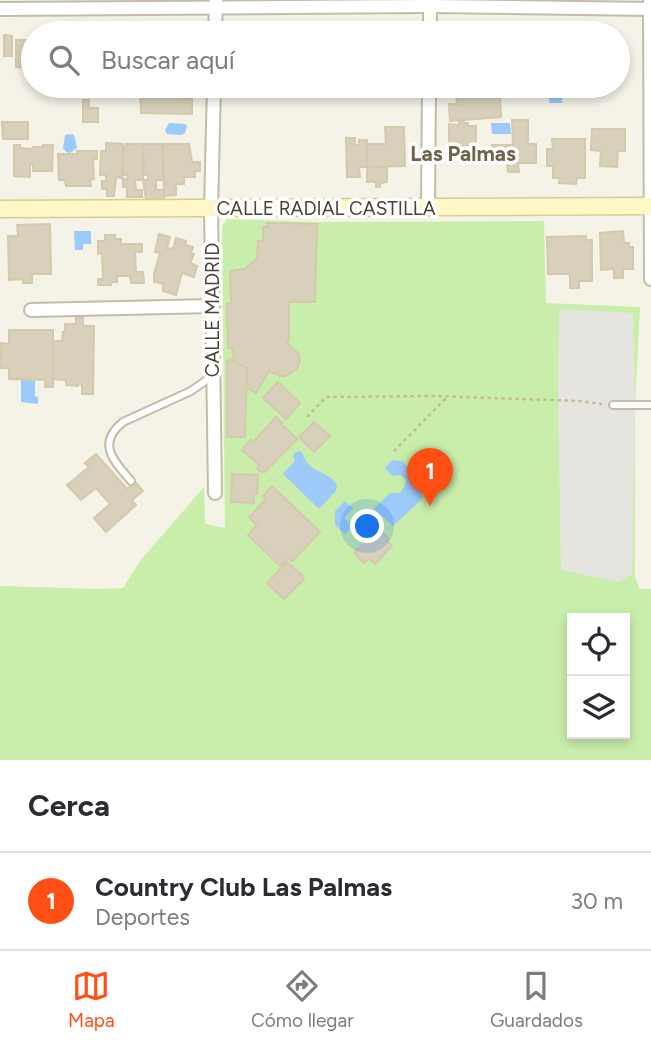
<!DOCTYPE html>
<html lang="es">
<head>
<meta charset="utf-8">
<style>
	body { margin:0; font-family:Figtree,sans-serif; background:#f2f2f3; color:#2b2b33 }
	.controls { position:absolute; right:21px; bottom:21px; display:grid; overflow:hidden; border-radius:0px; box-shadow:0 4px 10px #0003 }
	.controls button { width:63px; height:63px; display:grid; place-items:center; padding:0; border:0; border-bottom:2px solid #e1e1e2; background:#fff; color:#2b2b33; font:35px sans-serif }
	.you { position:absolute; left:368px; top:527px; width:24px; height:24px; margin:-18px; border:5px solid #fff; border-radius:50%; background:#1a73e8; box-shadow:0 0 0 10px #1a73e833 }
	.badge { display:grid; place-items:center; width:46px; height:46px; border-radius:50%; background:#ff4f14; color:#fff; font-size:23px; font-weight:700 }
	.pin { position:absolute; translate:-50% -58px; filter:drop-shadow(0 2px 4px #0008) }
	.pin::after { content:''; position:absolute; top:37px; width:24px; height:21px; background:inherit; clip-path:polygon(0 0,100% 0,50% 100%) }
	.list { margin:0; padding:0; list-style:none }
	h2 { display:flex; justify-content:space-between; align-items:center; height:91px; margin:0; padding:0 28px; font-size:30px }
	h2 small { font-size:23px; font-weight:400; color:#7c7c81 }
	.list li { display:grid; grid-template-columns:46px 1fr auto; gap:21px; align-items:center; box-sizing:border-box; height:98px; padding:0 28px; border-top:2px solid #e1e1e2 }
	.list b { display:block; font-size:26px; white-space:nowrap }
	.list p { margin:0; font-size:23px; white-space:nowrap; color:#7c7c81 }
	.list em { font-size:23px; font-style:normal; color:#7c7c81 }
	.icon { flex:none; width:38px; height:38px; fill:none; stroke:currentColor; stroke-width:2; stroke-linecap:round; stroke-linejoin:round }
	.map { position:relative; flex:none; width:651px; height:760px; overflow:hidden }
	.search { position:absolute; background:#fff; box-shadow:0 4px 10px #0003; left:21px; right:21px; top:21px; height:77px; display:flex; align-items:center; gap:18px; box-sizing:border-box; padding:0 24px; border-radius:38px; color:#7c7c81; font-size:26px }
	.sheet { height:189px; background:#fff }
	nav { display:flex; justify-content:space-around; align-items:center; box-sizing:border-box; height:98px; border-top:2px solid #e1e1e2; background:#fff; font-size:19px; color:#7c7c81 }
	nav a { display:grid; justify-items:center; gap:4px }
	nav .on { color:#ff4f14 }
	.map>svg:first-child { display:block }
	.green { fill:#c9eeab; fill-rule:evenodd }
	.parking { fill:#e6e4df }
	.water { fill:#9dcaf8 }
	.building { fill:#d8d0bb; stroke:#d4c9ad; stroke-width:2 }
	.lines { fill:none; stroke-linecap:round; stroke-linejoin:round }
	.lane-casing { stroke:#c2bca8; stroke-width:10 }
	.street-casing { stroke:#c2bca8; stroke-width:16 }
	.secondary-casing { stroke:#d9ce92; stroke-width:19 }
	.path { stroke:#c5ba98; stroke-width:2.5; stroke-dasharray:3.5 3.5; stroke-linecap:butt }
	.lane { stroke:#fff; stroke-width:6 }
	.street { stroke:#fff; stroke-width:12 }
	.secondary { stroke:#fff7c7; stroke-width:16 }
	.labels { text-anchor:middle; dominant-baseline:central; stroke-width:7; stroke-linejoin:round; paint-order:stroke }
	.street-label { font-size:19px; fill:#494335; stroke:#fff }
	.neighbourhood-label { font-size:21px; font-weight:bold; fill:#6d634b; stroke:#fff }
</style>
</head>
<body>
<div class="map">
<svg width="651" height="760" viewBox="0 0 651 760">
	<rect width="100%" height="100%" fill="#f5f2e7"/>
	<!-- green -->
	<path class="green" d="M227,219l91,3 226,-1 2,82 94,4 -5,98v172l5,12h11v171h-651v-174l98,3 25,-1 17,-27 64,-74 1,37 20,4 -3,-302zM572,618h53v116h-53z"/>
	<!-- parking -->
	<polygon class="parking" points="559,309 633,313 635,405 632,574 619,582 561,570 558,401"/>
	<!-- water -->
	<g class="water">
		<polygon points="550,86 563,87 562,103 549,103"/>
		<polygon points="169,123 185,124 187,126 185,133 181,135 167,134 165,130"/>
		<polygon points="491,123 510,123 511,134 492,134"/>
		<polygon points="73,134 75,138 77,148 70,153 66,152 63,148 65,135"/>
		<polygon points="74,231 91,231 91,244 83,244 83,250 75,250"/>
		<polygon points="21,379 35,380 35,396 38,397 38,404 21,402"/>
		<path d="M300,451c5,4 4,9 9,14 9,8 22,9 28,20l-1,6 -17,18 -36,-35 12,-13 -2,-4 2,-5z"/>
		<polygon points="392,460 402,461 421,480 422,499 393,526 374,509 390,493 400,493 405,486 406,480 401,475 392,476 385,468"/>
		<polygon points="345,501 353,508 345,517 346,520 353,526 345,534 335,525 335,511"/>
	</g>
	<!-- building -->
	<g class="building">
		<polygon points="155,28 159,28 159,32 161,32 162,28 172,28 171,33 174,30 178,30 177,33 152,33"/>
		<polygon points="457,28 509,30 509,33 457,33"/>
		<polygon points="4,35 12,36 12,56 4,56"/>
		<polygon points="16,40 33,40 33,68 16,67"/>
		<polygon points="137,86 180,86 181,91 138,91"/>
		<polygon points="140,90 181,91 181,99 192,99 192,114 141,113"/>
		<polygon points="500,92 501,117 450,121 449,104 457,104 456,94"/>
		<polygon points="83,100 89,100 89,108 98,108 98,122 83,122"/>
		<polygon points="464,120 464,123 468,123 468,126 476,126 476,149 449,148 449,124 459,125 459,121"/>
		<polygon points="512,120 528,120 528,144 536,144 536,163 518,163 519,172 508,172 507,162 492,162 492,145 513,145"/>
		<polygon points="2,122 28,122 28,139 3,139"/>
		<polygon points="385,127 404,127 405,166 367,167 367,144 386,144"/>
		<polygon points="592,129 625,129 625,151 618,151 617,167 600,166 601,151 591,150"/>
		<polygon points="346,138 355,138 355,145 359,145 359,140 367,140 367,167 359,167 360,177 347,177"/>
		<polygon points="552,139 585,139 585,178 577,178 576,184 559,183 560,178 553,178 553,166 547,166 547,149 553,149"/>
		<polygon points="106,143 123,144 122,178 116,177 114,196 107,196 107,189 102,189 102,181 106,181 106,175 100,175 101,151 106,151"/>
		<polygon points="126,144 143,144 143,180 135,180 136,190 142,190 142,197 127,197 127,187 123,187 123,179 128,179 127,175 123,175 123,146 126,146"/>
		<polygon points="143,144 163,144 163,180 156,180 156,190 164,190 164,200 146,200 143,180 148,180 148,175 144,175"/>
		<polygon points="163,144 189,144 192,162 200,162 200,171 195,171 195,177 184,177 184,184 176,184 176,195 164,196"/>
		<polygon points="14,145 20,145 20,148 33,149 33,147 43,147 43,145 53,145 52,171 33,171 33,164 30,164 30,177 14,176"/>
		<polygon points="77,151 97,151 97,159 93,159 94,179 90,180 91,186 66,186 65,180 59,180 58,154 77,154"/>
		<polygon points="367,167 387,167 387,182 380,183 380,187 376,187 376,182 367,182"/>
		<polygon points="267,223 317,224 315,302 289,302 289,339 287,343 299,354 300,361 297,368 286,376 280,376 269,371 256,393 246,387 247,368 231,360 234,357 232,348 228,348 227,304 231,304 230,271 245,269 257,258 258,241 263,241 263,227 267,227"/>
		<polygon points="50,224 51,274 32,274 32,283 23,283 23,279 9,280 8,236 18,236 17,225"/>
		<polygon points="623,231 624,243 629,243 629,247 633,247 633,269 623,269 623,278 614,278 614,269 601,270 600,233"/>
		<polygon points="159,234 170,237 167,248 173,249 176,238 186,241 185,245 193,247 191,254 194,254 190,263 197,266 194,277 182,273 176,295 163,291 163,284 154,282 154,274 160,253 155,252"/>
		<polygon points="105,235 115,235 115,239 121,239 121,244 142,244 142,252 135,252 136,272 143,272 144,283 131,283 130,276 117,276 117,282 111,282 111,285 98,285 98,279 103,279 102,253 98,254 98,241 105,241"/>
		<polygon points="586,236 586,240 592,240 592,281 579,281 579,288 570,288 570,274 548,274 547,237"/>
		<polygon points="80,317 83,317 83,326 94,326 93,394 82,394 82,384 78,384 78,386 66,385 66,380 52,379 53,341 62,341 63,332 65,332 65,324 76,324 76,318 80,318"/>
		<polygon points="9,330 53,330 53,387 45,387 45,380 9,379 9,368 1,368 1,343 9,344"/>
		<polygon points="231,360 247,368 245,437 227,437 227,361"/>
		<polygon points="278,382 300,403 286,419 263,398"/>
		<polygon points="276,417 282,423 281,424 297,439 265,472 259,471 257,468 260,466 242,450 251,440 253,442"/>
		<polygon points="314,422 330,436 314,452 299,437"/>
		<polygon points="96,454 127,489 135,482 143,491 132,500 136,505 106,532 94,518 110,504 96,488 81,500 67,485 89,467 85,463"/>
		<polygon points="232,474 258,475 257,494 254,494 254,503 231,502"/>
		<polygon points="272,486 320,532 292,561 289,558 280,566 248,535 257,525 249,517 266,499 263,496"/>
		<polygon points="378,529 389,539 387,541 392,546 375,564 369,559 364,563 354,553"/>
		<polygon points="287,562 302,575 300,576 304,579 284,599 267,583"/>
	</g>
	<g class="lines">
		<defs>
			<g id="lane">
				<polyline points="613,405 651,405"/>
				<path d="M131,481c-17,-20 -35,-37 -8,-59l68,-31 20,-14"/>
			</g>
			<g id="street">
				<polyline points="650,0 651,279"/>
				<polyline points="0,9 430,6 651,9"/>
				<polyline points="215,33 216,0"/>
				<polyline points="430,33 430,6"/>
				<polyline points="214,86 211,209 215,493"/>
				<polyline points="428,207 429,86"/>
				<polyline points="31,310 213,306"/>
			</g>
			<polyline id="secondary" points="0,209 651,206"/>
		</defs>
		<!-- lane casing -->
		<use href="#lane" class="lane-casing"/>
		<!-- street casing -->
		<use href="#street" class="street-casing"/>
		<!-- secondary casing -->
		<use href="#secondary" class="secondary-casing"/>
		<!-- path -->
		<g class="path">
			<polyline points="307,417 326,397 432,396 580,401 602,404"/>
			<polyline points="394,451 446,398"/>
		</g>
		<!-- lane -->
		<use href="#lane" class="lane"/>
		<!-- street -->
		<use href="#street" class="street"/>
		<!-- secondary -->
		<use href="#secondary" class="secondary"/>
	</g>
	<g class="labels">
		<!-- street labels -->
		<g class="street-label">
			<text x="326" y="208">CALLE RADIAL CASTILLA</text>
			<text transform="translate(212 310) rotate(-90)">CALLE MADRID</text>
		</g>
		<!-- neighbourhood labels -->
		<g class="neighbourhood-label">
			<text x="463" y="153">Las Palmas</text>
		</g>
	</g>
</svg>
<div class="controls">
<button><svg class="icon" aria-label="locate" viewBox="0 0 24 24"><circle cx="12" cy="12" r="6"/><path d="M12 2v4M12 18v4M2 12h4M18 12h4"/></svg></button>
<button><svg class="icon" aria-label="layers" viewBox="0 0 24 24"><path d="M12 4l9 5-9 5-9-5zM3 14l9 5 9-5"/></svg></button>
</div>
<div class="you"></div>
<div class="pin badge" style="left:430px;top:506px">1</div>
<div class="search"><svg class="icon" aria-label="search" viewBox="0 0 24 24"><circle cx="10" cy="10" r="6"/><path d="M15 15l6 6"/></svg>Buscar aquí</div>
</div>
<section class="sheet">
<h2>Cerca<small></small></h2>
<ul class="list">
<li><span class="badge">1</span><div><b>Country Club Las Palmas</b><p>Deportes</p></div><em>30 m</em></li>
</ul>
</section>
<nav>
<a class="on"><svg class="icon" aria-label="map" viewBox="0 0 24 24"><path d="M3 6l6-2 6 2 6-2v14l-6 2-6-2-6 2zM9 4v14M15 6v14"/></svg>Mapa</a>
<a><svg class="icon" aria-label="directions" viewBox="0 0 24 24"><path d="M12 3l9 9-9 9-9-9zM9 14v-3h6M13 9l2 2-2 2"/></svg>Cómo llegar</a>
<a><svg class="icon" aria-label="saved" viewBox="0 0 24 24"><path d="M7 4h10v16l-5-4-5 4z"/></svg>Guardados</a>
</nav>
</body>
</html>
